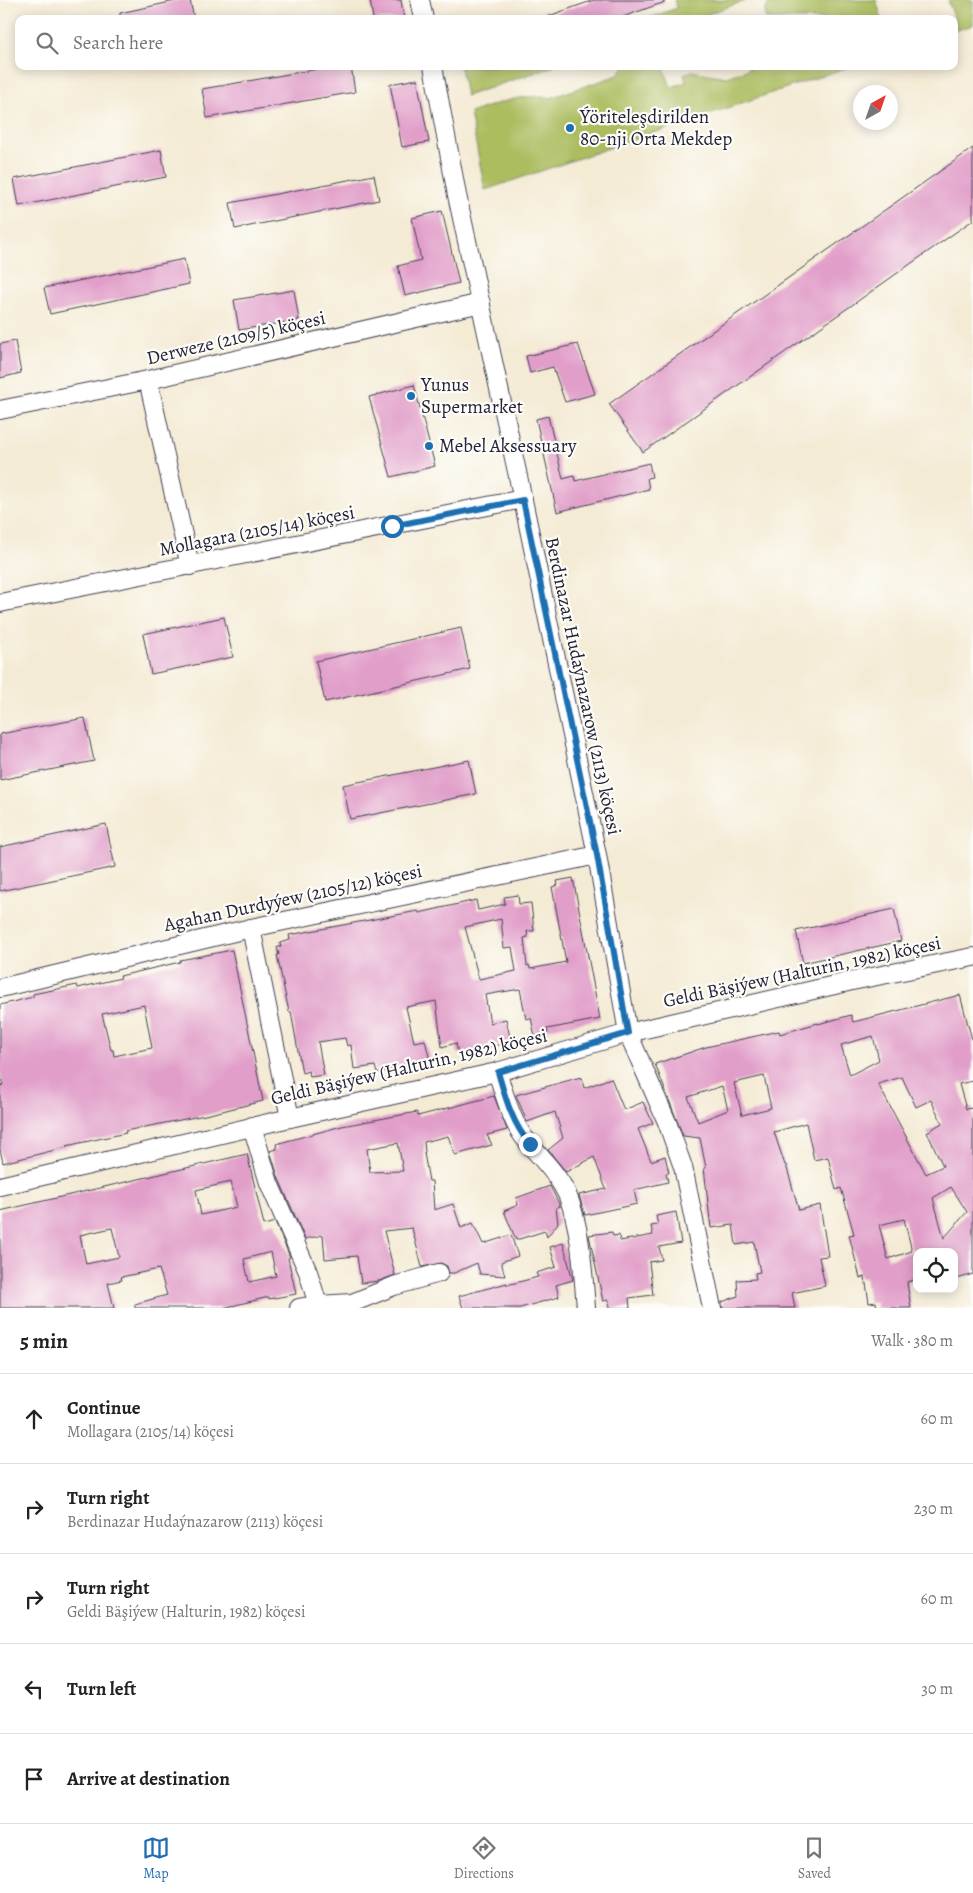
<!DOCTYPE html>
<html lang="en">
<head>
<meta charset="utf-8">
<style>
	body { margin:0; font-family:Alegreya,serif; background:#f2f2f2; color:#222 }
	.controls { position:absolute; right:15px; bottom:15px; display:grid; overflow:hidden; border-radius:10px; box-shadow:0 2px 12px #0003 }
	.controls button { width:45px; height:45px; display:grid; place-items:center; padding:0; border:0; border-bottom:1px solid #e0e0e0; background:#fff; color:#222; font:25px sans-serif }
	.compass { position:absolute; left:853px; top:85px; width:45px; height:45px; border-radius:50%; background:#fff; box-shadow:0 2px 12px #0003; rotate:40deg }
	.stop { position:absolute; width:15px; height:15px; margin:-11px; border:4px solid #1f6fb2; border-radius:50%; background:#fff }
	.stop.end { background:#1f6fb2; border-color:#fff; box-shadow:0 1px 5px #0008 }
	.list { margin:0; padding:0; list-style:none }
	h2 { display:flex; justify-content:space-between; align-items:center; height:65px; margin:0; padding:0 20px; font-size:21px }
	h2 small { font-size:16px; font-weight:400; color:#767676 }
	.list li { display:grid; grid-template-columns:32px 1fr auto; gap:15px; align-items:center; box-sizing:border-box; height:90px; padding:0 20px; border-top:1px solid #e0e0e0 }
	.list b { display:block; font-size:19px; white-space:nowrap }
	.list p { margin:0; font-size:16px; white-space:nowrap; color:#767676 }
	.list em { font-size:16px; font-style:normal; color:#767676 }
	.icon { flex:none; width:28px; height:28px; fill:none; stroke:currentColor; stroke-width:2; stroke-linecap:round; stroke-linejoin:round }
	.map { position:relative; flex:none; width:973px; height:1308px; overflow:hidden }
	.search { position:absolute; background:#fff; box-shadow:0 2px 12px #0003; left:15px; right:15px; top:15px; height:55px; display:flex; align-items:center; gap:12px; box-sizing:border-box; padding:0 18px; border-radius:10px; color:#767676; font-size:19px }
	.sheet { height:515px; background:#fff }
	nav { display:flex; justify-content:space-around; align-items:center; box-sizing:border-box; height:70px; border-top:1px solid #e0e0e0; background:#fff; font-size:14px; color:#767676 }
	nav a { display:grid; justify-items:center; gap:2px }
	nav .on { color:#1f6fb2 }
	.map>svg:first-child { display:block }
	.green { fill:#acbd60; stroke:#67704e }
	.building { fill:#e19ec9; fill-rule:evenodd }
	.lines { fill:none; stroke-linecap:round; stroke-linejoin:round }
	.minor-casing { stroke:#424052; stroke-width:20 }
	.minor { stroke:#fff; stroke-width:18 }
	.route { stroke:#1f6fb2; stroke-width:6 }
	.poi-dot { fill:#1f6fb2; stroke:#fdfcf7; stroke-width:2 }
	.labels { text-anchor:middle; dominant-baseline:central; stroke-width:4.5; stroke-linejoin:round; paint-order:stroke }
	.poi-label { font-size:19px; fill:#22223b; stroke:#fdfcf7; text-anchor:start }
	.street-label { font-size:19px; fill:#22223b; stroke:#fdfcf7 }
</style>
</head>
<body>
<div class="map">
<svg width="973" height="1308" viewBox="0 0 973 1308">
	<rect width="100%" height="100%" fill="#fdfcf7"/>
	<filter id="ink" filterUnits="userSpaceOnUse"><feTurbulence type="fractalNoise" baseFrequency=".02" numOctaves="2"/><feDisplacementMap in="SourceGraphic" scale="10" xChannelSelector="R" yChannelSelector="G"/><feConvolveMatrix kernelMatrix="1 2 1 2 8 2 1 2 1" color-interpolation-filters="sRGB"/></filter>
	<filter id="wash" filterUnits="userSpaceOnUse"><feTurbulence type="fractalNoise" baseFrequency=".0096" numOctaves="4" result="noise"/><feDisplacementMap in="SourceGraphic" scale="20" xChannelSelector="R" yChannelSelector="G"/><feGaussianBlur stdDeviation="1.12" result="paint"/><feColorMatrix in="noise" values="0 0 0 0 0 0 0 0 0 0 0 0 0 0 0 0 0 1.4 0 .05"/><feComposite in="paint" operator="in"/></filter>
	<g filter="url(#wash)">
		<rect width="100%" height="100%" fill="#f4ebd5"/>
		<!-- green -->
		<g class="green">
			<polygon points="674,0 747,0 694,19 646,19 677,8"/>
			<polygon points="771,0 876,0 882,19 766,19 765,10"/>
			<polygon points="948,0 973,0 973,25 954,31 955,20"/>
			<polygon points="460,66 554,66 466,96"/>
			<path d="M624,66h39l8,21 15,-5 -2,-8 8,-3 34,6 23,-8 -1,-3h103l-366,124 -15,-77c26,-9 51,-20 80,-15l68,-23z"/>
		</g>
		<g id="blocks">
			<!-- building -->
			<g class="building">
				<polygon points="180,0 190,0 194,19 120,19 120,13"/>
				<polygon points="370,0 401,0 404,19 373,19"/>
				<polygon points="594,0 665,0 665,2 617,19 546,19 546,17"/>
				<polygon points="335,66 351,66 355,92 207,118 202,89"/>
				<polygon points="417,79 429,142 402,147 390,84"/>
				<polygon points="973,148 973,220 643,452 609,404"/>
				<polygon points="161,150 166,177 19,206 14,179"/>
				<polygon points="374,175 379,200 235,229 230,203"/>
				<polygon points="442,211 459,283 405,296 398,266 421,260 412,218"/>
				<polygon points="184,259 189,284 50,314 44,288"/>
				<polygon points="294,290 299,320 239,330 234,300"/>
				<polygon points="15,341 21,373 0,378 0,344"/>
				<polygon points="578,344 595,394 565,402 553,367 530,373 526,356"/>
				<polygon points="414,385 435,466 391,477 369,397"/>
				<polygon points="548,416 563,479 574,476 575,481 649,463 652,477 647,478 649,489 557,512 536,419"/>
				<polygon points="224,617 233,657 151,674 143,634"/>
				<polygon points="461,628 470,669 325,702 316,661"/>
				<polygon points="85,718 94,761 0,780 0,734"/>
				<polygon points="469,760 476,794 350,819 343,785"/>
				<polygon points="106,824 115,867 0,891 0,847"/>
				<path d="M573,878l27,141 -53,10 1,4 -13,3 -4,-18 -5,1 -6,-30 -35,6 5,28 16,-4 5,23 -53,12 -2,-11 -14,4 -6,-46 -30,6 8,35 11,-2 5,21 -53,12 -2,-7 -21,3 -3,-24 -4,1 -2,-8 -27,4 6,33 -14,2 -1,-6 -7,2 -11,-61h-2l-12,-57h2l-2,-8h4l-1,-4 10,-3 -1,-5 129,-24 1,2 57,-13 2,10 27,-6 -1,-7 14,-2 1,9 12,-1 3,28h-7l1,6 -4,1 3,28 2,-1 1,4 36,-7 -14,-75 6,-2 -1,-4zM501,919l3,29 8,-1 4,24 -37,8 -14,-52z"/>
				<polygon points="894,909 901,941 803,963 796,931"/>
				<path d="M232,950l31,151 -53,13 -85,17 1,2 -60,13 1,1 -64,16 -3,-14v-63l3,-1 -3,-14v-66l33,-8v-3l44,-9 1,3 43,-10 -1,-2 60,-14v-2zM144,1005l8,43 -38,8 -1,-6h-2l-9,-36z"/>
				<path d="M960,995l13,48v38l-14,3 7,25 7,-1v166l-19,6v-28h-37v27l-10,3 4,26h-34l-1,-6 -7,1 -4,-26 -5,1 -11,-43 5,-1 -13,-46 -5,2 -8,-33 -14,3 -8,-37 -32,9 11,33h1l13,45 21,-5 8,51 -9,1 6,29 -33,7 3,15h-73v-6l16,-6 -1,-16 19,-1 -1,-6 5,-1 -6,-30 -18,3 -3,-20 -22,3 -7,-60h2l-6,-30 -17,-2 -28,-72 51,-17 73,-16 1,3 38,-11v1l33,-9 2,7zM873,1036l6,24 -29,15 -9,-30zM764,1076l7,32 -29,7 -8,-32zM902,1077l14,30 15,-7 11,23 -15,9 16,34 -17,8 -48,-90zM722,1086l6,24 -30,12 -10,-25zM951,1187l16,25 -23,26 -11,-40zM904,1219l8,32 -24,8 -9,-34z"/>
				<polygon points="581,1077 584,1088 611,1078 624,1110 643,1102 653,1123 638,1129 651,1161 665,1156 669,1173 666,1173 668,1182 634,1190 637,1204 585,1215 579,1195 606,1189 594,1157 566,1172 548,1150 563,1138 555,1112 527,1122 516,1095"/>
				<path d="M494,1096l13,34 -20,5 5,10 -37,10 -7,-19 -24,6 1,10 -1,1 5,28h3l2,29 19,-6 8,24 12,-5 10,21 28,-9 7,21 -17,6 4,14 -25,-2 -3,-11 -23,10h-5l-2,-7 -6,-3 -19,4 -10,-39 -28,3 11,44 -16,6 -18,2 -4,-27 -32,3 -2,-24 -18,4 -26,-60 -9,-28 7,-2 -1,-5 66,-18 75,-14 1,4zM398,1143l5,28 -33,1 -3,-23z"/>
				<path d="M247,1154l17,71 11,-3 15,35 -2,1 8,36 -27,5v-2l-46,11h-88v-4l32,-9 -8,-26 -38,8 1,3 -14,3 6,25h-114v-97zM231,1182l6,25 -36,8 -5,-25zM112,1228l7,29 -33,7 -6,-29zM271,1252l5,24 -27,6 -5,-23z"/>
				<polygon points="550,1186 560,1206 556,1208 558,1223 547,1237 545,1231 516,1240 504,1211 518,1205 516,1198"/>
				<polygon points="676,1212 681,1243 659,1247 662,1260 649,1262 653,1295 629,1298 630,1308 609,1308 608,1300 603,1301 589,1235 612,1232 613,1236 619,1235 620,1241 653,1235 651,1226 658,1225 656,1216"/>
				<polygon points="563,1243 573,1280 556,1285 559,1297 520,1308 463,1308 459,1296 507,1283 507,1285 538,1277 536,1273 556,1267 550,1247"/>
			</g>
		</g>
	</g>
	<g filter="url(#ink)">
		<use href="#blocks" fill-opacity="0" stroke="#424052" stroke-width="1"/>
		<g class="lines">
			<defs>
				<g id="minor">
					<polyline points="420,0 424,19"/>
					<polyline points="433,66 457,195 519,481 597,855 628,1033 667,1122 683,1167 712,1308"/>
					<polyline points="148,380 190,566"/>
					<polyline points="0,410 148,380 481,303"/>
					<polyline points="0,603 523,499"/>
					<polyline points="251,928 290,1118"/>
					<polyline points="0,988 251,928 597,855"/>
					<path d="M497,1072c7,20 14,48 26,64 15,20 33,35 44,58 14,33 16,78 19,114"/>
					<polyline points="252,1126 269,1183 308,1272 319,1308"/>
					<polyline points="0,1186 290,1118 497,1072 628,1033 852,981 973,957"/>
					<polyline points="299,1308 318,1305 352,1303 394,1286 439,1273"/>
				</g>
			</defs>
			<!-- minor casing -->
			<use href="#minor" class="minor-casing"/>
			<!-- minor -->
			<use href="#minor" class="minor"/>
		</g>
	</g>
	<g class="lines" filter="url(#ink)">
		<!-- route -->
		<path class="route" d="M392,526l131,-26 74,355 31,178 -130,39c7,24 14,52 32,72"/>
	</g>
	<!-- markers -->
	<g class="poi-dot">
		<circle cx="570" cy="128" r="5"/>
		<circle cx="411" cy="396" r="5"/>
		<circle cx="429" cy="446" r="5"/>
	</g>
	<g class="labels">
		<!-- poi labels -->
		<g class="poi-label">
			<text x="580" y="117">Ýöriteleşdirilden<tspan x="580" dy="22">80-nji Orta Mekdep</tspan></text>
			<text x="421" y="385">Yunus<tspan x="421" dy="22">Supermarket</tspan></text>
			<text x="439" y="446">Mebel Aksessuary</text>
		</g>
		<!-- street labels -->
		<g class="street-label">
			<text transform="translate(236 338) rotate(-13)">Derweze (2109/5) köçesi</text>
			<text transform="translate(257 531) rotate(-11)">Mollagara (2105/14) köçesi</text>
			<text transform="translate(583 686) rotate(78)">Berdinazar Hudaýnazarow (2113) köçesi</text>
			<text transform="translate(293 898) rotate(-12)">Agahan Durdyýew (2105/12) köçesi</text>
			<text transform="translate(802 972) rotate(-12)">Geldi Bäşiýew (Halturin, 1982) köçesi</text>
			<text transform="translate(409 1067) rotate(-13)">Geldi Bäşiýew (Halturin, 1982) köçesi</text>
		</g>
	</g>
</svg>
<div class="controls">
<button><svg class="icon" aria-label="locate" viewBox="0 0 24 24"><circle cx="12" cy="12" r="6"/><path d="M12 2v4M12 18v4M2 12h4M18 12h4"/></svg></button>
</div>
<svg class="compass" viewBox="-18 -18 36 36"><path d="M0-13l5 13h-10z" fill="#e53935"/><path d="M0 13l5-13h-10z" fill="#767676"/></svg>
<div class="stop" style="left:392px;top:526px"></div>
<div class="stop end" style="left:530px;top:1144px"></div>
<div class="search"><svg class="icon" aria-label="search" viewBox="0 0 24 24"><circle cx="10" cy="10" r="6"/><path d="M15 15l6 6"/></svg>Search here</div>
</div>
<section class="sheet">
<h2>5 min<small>Walk · 380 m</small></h2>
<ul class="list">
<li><svg class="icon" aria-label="ahead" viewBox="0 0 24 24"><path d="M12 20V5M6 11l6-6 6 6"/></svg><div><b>Continue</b><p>Mollagara (2105/14) köçesi</p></div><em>60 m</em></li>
<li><svg class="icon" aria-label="right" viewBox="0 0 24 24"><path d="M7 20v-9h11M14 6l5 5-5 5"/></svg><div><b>Turn right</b><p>Berdinazar Hudaýnazarow (2113) köçesi</p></div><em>230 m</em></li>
<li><svg class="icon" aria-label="right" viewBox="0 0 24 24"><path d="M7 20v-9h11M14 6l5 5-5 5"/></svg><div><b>Turn right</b><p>Geldi Bäşiýew (Halturin, 1982) köçesi</p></div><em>60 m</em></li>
<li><svg class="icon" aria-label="left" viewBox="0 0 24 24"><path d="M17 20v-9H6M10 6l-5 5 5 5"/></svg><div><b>Turn left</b></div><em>30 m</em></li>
<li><svg class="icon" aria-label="arrive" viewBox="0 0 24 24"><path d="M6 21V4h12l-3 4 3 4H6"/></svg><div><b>Arrive at destination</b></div></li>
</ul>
</section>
<nav>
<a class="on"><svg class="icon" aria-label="map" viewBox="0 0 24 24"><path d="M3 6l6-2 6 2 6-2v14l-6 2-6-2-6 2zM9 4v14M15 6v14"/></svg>Map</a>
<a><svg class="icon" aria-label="directions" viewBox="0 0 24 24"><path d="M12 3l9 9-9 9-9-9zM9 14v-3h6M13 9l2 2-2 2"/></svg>Directions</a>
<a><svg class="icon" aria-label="saved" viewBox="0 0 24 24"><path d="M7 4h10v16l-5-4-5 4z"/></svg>Saved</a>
</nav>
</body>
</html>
